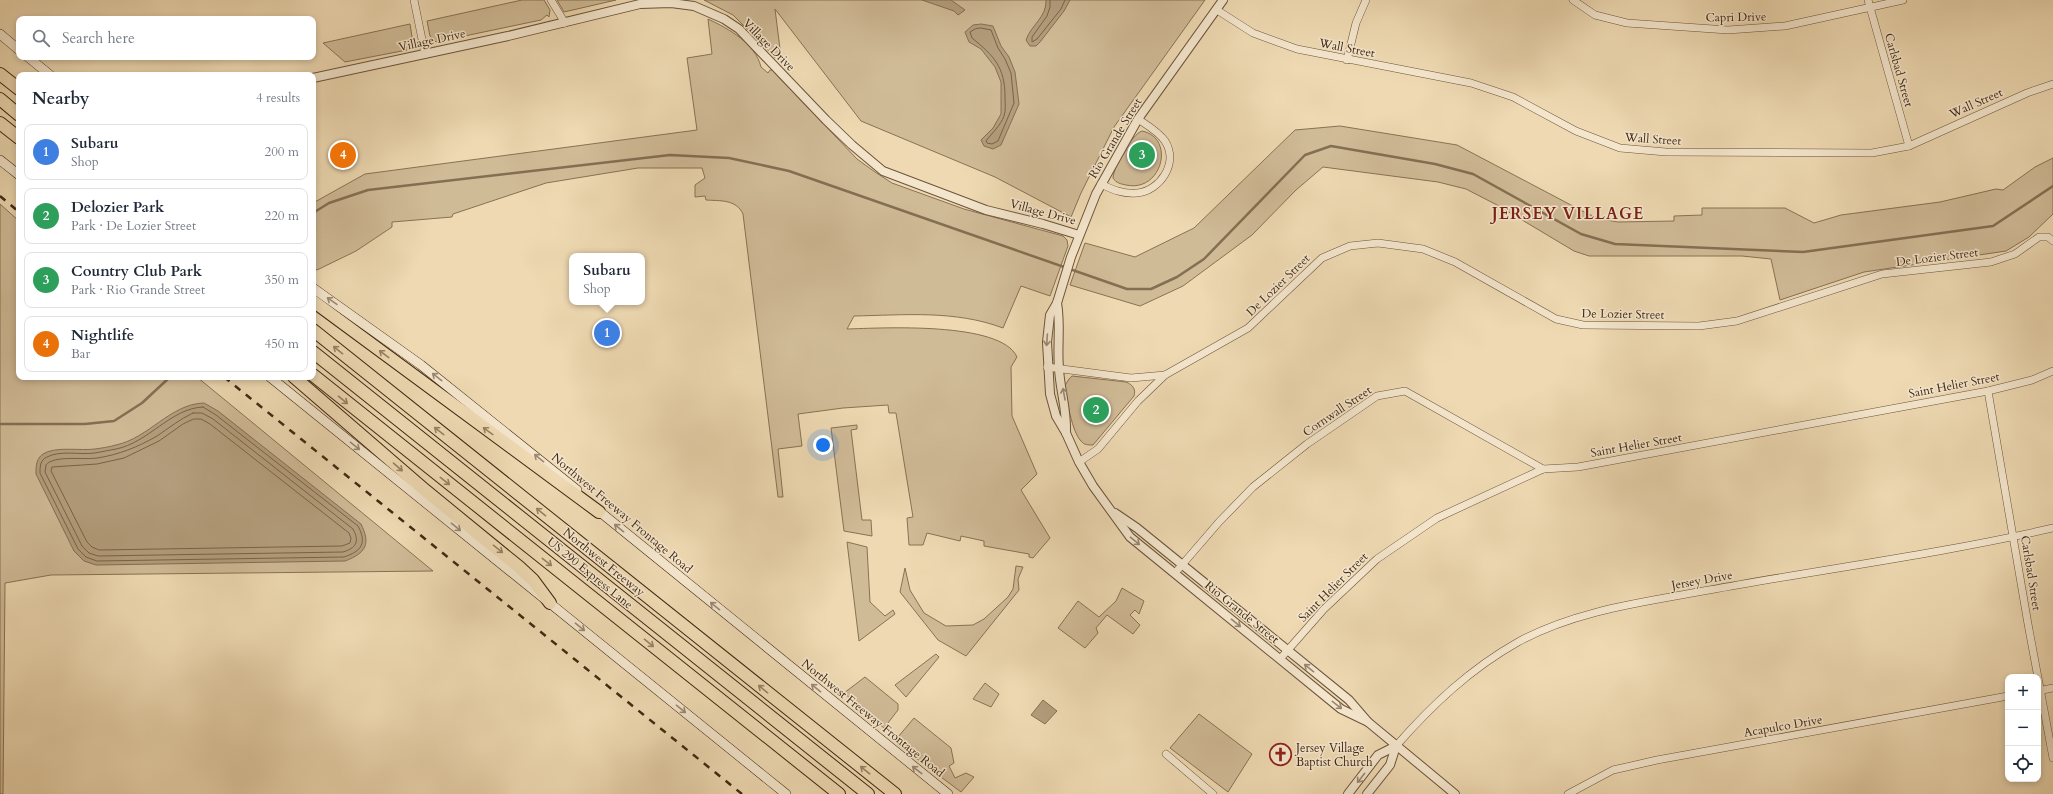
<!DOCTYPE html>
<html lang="en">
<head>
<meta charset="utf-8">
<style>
	body { margin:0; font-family:Cardo,serif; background:#f2f2f3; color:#1f2937 }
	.controls { position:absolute; right:12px; bottom:12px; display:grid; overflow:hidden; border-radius:8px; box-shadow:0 2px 6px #0003 }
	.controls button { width:36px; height:36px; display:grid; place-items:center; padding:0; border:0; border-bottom:1px solid #e0e1e3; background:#fff; color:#1f2937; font:20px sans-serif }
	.you { position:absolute; left:823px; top:445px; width:14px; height:14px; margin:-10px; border:3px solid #fff; border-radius:50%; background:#1a73e8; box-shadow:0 0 0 6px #1a73e833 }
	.badge { display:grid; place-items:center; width:26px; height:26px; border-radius:50%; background:#b45309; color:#fff; font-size:13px; font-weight:700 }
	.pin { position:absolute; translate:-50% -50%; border:2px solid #fff; box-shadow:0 1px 4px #0006 }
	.popup { position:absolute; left:569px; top:253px; width:76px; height:52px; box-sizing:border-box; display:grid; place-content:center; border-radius:8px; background:#fff; filter:drop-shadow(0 1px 3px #0005); font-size:13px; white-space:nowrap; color:#747a83 }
	.popup b { font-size:15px; color:#1f2937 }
	.popup::after { content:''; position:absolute; left:50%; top:100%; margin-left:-8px; border:8px solid transparent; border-top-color:#fff }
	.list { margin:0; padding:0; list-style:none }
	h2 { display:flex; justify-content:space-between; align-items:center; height:52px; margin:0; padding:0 16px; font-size:17px }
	h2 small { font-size:13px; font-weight:400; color:#747a83 }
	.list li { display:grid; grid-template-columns:26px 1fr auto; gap:12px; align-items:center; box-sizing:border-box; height:56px; margin:0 8px 8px; padding:0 8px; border:1px solid #e0e1e3; border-radius:8px }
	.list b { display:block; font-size:15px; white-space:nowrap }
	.list p { margin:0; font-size:13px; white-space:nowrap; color:#747a83 }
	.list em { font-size:13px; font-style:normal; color:#747a83 }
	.icon { flex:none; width:22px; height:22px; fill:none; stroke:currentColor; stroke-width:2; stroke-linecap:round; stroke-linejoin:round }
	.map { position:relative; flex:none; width:2053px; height:794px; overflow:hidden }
	.search { position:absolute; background:#fff; box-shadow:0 2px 6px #0003; left:16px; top:16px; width:300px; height:44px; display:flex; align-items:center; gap:10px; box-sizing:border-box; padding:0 14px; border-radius:8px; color:#747a83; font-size:15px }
	.panel { position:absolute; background:#fff; box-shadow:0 2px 6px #0003; left:16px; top:72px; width:300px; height:308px; border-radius:8px }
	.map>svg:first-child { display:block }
	.green { fill:#d0bb97; stroke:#887254 }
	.water { fill:#b39d7c; stroke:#856e52 }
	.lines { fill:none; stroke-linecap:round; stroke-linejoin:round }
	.shore { stroke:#7a6247; stroke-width:1 }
	.stream { stroke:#856e52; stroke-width:2.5 }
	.minor-casing { stroke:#6c543a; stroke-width:8 }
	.tertiary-casing { stroke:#6c543a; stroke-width:10 }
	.secondary-casing { stroke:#402812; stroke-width:10 }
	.motorway-casing { stroke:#402812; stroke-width:14 }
	.minor { stroke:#f4e6cd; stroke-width:7 }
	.tertiary { stroke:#f4e6cd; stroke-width:8 }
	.secondary { stroke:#f4e6cd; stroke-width:9 }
	.motorway { stroke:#eed9b2; stroke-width:12 }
	.rail { stroke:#402812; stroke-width:2.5; stroke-dasharray:7 7; stroke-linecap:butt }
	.oneway { stroke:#9a8770 }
	.oneway2 { stroke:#978062 }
	.labels { text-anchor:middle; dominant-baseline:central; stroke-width:3; stroke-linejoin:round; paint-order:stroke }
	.street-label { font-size:12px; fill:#402812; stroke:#f4e6cd }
	.poi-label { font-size:12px; fill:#402812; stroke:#f4e6cd; text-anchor:start }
	.district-label { font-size:16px; font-weight:bold; letter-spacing:1px; fill:#7a1f14; stroke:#f4e6cd }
</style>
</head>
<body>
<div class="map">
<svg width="2053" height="794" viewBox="0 0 2053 794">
	<rect width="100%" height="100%" fill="#eed9b2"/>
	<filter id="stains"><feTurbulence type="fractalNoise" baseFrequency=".005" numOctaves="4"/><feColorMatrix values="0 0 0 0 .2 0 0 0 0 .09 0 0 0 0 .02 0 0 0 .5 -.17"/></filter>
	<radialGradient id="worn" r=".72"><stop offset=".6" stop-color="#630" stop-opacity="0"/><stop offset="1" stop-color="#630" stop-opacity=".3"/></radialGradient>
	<!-- green -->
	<g class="green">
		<polygon points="522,0 544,0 550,10 549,17 547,15 541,20 436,42 430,36 427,21"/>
		<polygon points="557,0 616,0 564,12"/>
		<polygon points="704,0 1205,0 1114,127 1081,193 1071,217 995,177 861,121 775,9 782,65 766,48 765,39 759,34 753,35 733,15"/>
		<path d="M708,19c21,10 47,24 53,48l7,6 2,-3h2l85,89 18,13 17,11 72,26 99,27 4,4 1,6 -18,50 -29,-10 -18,42c-48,-18 -98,-13 -149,-12l-7,13c34,-1 154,-8 170,28l-6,10 1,49 25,58 -16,16 29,48 -17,20 -4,-1v-3l-45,-8v-5l-23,-5 -1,5 -33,-8 -4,12h-14l-2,-27 6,-1 -17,-104h-7l-1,-8 -45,3 -45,6 4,32 -24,3 5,48h-5l-35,-283c-7,-15 -23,-13 -37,-14l-1,-4 -10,1v-12l10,-7 -3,-10h-64l-92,15 -93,31 -1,3 -60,5v5l-36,24 -39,19 -4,-3v-64l52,-29 332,-44 -10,-72 25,-4z"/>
		<polygon points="410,24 413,43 407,50 345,62 323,43"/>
		<polygon points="1340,126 1457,145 1588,214 1601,219 1618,222 1674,221 1674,216 1702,215 1702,208 1785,208 1814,223 1841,215 1940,202 1996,189 2003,190 2035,167 2053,158 2053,214 2029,237 2006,251 1864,272 1780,300 1771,259 1742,256 1589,256 1574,251 1497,205 1466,189 1438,182 1323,167 1296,190 1252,235 1183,286 1140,306 1070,285 1085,243 1135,257 1194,228 1295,130"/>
		<path d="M1142,131c34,7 20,62 -16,54 -5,-1 -10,-2 -13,-7 0,-10 19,-44 29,-47z"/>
		<polygon points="0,204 19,221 19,377 197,377 433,571 51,575 5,583 3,794 0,794"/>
		<path d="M1072,376l54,6c7,3 10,7 8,14l-41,49c-5,0 -9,0 -12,-4 -9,-9 -14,-41 -17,-54l5,-8z"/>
		<polygon points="857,425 857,429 851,430 862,520 871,520 872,536 844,531 831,428"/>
		<polygon points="847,542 867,547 870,602 885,616 893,610 895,614 859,641"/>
		<polygon points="1016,566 1023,567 1018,579 1019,590 966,656 938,640 900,592 905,568 910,590 924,613 946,626 973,625 984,619 1008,597 1013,589"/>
		<polygon points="1122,588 1144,601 1139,614 1135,610 1130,615 1140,625 1133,634 1107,615 1096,628 1098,633 1085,648 1058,628 1078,601 1099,617 1116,601"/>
		<polygon points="936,654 939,657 906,697 895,685"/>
		<polygon points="865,677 898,704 898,710 884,728 844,693"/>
		<polygon points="985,683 999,694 991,707 973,699"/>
		<polygon points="1199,714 1252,754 1228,792 1170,748"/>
		<polygon points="914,718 951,748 954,763 949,766 955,778 966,773 974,777 961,792 897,744 898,737"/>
	</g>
	<!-- water -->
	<g class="water">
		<polygon points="922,0 951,0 965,10 958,15 954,11"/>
		<path d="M1046,0h24l-6,11 -24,31 -4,4h-6l-4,-6c5,-15 21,-23 20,-40z"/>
		<polygon points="981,24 993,26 1001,46 1009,57 1015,72 1019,104 1001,145 993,149 984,146 981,140 993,128 1001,114 1001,82 995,67 981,49 969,42 965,32 973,25"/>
		<path d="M204,403l14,8 143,113c10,20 5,29 -16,37l-249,4 -12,-4 -10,-10 -38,-77c0,-8 0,-15 7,-20 12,-8 38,-3 52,-5 7,-1 14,-2 21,-4 33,-7 54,-41 88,-42z"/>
		<polygon points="1043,700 1057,711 1045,724 1031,715"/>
	</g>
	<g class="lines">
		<!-- shore -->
		<g class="shore">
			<polyline points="1050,0 1050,7 1047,16 1032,37 1032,42 1037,39 1061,9 1065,0"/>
			<path d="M981,28l10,2 7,18 7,11 6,14 3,30 -16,38 -6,3 -5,-1 -1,-2c6,-8 15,-16 18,-25 2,-5 1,-14 1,-19 0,-30 -11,-41 -33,-59l-2,-6 5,-3z"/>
			<path d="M203,407l13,8 142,111c9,17 4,25 -14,31l-247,4 -11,-4 -8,-8 -38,-76c0,-6 0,-13 7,-16 13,-7 33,-2 48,-4 7,-1 14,-3 21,-4 32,-6 55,-41 87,-42z"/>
			<path d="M193,413h9l11,6 140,110c7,13 3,19 -10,23l-245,4 -9,-3 -7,-7 -37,-74 1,-7c7,-10 38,-5 51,-7 21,-3 41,-11 60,-22 12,-8 23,-17 36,-23z"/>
			<polygon points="194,419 201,419 210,424 349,533 351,538 350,543 342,546 99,550 92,547 87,542 51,471 52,467 97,464 124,458 159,441 183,424"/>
		</g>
		<!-- stream -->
		<g class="stream">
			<polyline points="313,213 329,203 368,190 670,155 729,158 789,171 1127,289 1151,289 1177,277 1204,259 1305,155 1331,146 1435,164 1473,174 1581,234 1615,244 1803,252 1993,226 2053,186"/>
			<polyline points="0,424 85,424 114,421 142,403 170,377"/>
		</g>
		<defs>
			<g id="minor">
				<polyline points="414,0 425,54"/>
				<polyline points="551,0 565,23"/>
				<polyline points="1573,0 1595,15 1627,23 1728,30 1785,26 1903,0"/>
				<polyline points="1868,0 1909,146"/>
				<polyline points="1217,10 1253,33 1297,49 1471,83 1513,97 1576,131 1620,148 1666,152 1872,153 1909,146 2027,93 2053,84"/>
				<polyline points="1347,60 1356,23 1366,0"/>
				<path d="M1101,184c12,6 22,10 36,9 23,-2 42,-30 28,-52 -6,-9 -18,-16 -27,-22"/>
				<polyline points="1047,367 1131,378 1165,375 1248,328 1322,258 1350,246 1378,243 1423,249 1455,262 1556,319 1583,325 1699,326 1737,321 1882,274 1991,262 2015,254 2039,237 2048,237 2053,241"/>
				<polyline points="1988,391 2028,624 2053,758"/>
				<polyline points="1079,462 1098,449 1138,401 1165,375"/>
				<polyline points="1175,573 1219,522 1253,487 1307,444 1377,396 1405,391 1543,469"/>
				<polyline points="1280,659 1324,609 1377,559 1437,518 1543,469 1578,467 1988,391 2032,380 2053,371"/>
				<polyline points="2038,691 2053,688"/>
				<path d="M1396,746c36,-41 74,-77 122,-104 58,-32 127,-40 191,-52 115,-21 230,-36 344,-62"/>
				<polyline points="1166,754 1213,794"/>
				<polyline points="1568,794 1613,770 1657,760 2008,696"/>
			</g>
			<g id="tertiary">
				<polyline points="1223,0 1138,119 1096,194 1071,257 1057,303 1050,315 1047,342 1050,394 1056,416 1066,433 1079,462 1093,486 1130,537 1341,709 1368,722"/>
				<polyline points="313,78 508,36 640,4 671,3 694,6 724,19 739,29 826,120 852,145 883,171 986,210 1043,224 1079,235"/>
				<path d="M1057,303c4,22 0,43 2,65 1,23 8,40 7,65"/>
				<polyline points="1115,513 1137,528 1349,700 1368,722 1455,794"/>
				<polyline points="1348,794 1378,755 1396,746"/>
				<polyline points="1367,794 1390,765 1396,746"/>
			</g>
			<g id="secondary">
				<polyline points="0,34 19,50"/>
				<polyline points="28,57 50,75"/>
				<polyline points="0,160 19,175"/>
				<polyline points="313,288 421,365 577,490"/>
				<polyline points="270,377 786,794"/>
				<polyline points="594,507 948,794"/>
			</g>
			<g id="motorway">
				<polyline points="0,74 19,89"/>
				<polyline points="0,99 19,115"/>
				<polyline points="0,123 19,138"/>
				<polyline points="313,301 599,512"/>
				<polyline points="313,330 895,794"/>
				<polyline points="313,352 868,794"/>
				<polyline points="313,375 839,794"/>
				<polyline points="294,377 426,491 519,567 533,580 550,603"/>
			</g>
		</defs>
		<!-- minor casing -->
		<use href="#minor" class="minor-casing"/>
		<!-- tertiary casing -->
		<use href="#tertiary" class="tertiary-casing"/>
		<!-- secondary casing -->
		<use href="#secondary" class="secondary-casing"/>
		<!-- motorway casing -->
		<use href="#motorway" class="motorway-casing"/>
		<!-- minor -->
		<use href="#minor" class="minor"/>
		<!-- tertiary -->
		<use href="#tertiary" class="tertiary"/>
		<!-- secondary -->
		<use href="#secondary" class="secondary"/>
		<!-- motorway -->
		<use href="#motorway" class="motorway"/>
		<!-- rail -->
		<g class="rail">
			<polyline points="0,196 19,212"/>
			<polyline points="224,377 742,794"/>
		</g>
	</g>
	<!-- one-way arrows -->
	<defs><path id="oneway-shaft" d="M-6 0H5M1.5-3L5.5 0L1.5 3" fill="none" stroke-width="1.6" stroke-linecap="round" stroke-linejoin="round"/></defs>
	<g class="oneway">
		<use href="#oneway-shaft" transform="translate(332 301) rotate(-145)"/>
		<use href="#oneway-shaft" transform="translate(1047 340) rotate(94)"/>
		<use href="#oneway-shaft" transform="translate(437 377) rotate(-142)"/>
		<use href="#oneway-shaft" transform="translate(1064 394) rotate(-100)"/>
		<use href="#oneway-shaft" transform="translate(355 446) rotate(39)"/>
		<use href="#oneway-shaft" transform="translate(539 458) rotate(-141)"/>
		<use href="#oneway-shaft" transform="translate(456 527) rotate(39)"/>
		<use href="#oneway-shaft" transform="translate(619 528) rotate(-141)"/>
		<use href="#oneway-shaft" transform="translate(1135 541) rotate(39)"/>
		<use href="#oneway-shaft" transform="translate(715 606) rotate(-141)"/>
		<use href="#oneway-shaft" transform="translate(1236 623) rotate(39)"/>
		<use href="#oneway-shaft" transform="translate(580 627) rotate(39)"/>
		<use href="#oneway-shaft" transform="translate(1309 668) rotate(-141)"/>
		<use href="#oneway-shaft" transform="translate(816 688) rotate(-141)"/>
		<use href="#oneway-shaft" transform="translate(1337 705) rotate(38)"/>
		<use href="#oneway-shaft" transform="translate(681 709) rotate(39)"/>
		<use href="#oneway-shaft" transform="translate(917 770) rotate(-142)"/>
		<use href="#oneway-shaft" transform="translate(1361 778) rotate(128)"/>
	</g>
	<g class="oneway2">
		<use href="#oneway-shaft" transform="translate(338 350) rotate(-141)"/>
		<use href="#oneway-shaft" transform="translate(384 354) rotate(-143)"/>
		<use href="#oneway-shaft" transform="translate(343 400) rotate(39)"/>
		<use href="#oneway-shaft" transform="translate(439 431) rotate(-142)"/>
		<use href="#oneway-shaft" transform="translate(488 431) rotate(-144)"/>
		<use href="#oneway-shaft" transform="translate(398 467) rotate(41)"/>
		<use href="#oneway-shaft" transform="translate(445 481) rotate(38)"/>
		<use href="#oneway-shaft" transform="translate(541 512) rotate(-141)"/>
		<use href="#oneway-shaft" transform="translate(498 549) rotate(39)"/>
		<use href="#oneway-shaft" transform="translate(547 562) rotate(38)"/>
		<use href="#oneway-shaft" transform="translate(649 643) rotate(39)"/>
		<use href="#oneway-shaft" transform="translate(763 689) rotate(-141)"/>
		<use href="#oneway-shaft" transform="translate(865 770) rotate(-141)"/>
	</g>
	<!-- icons -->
	<defs>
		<symbol id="church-ring" viewBox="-11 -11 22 22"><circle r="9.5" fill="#f4e6cd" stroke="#8f2418" stroke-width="1.5"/><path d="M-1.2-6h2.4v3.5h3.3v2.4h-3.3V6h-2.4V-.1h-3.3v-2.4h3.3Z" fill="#8f2418"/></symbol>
	</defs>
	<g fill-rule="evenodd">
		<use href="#church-ring" x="1268" y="742" width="25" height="25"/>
	</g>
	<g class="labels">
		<!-- street labels -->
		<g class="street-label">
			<text transform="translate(1736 17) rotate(-1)">Capri Drive</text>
			<text transform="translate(432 40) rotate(-12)">Village Drive</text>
			<text transform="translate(769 45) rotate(45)">Village Drive</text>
			<text transform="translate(1347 48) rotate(11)">Wall Street</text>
			<text transform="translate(1899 70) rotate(74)">Carlsbad Street</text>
			<text transform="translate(1976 103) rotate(-24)">Wall Street</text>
			<text transform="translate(1115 138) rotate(-59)">Rio Grande Street</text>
			<text transform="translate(1653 139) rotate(4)">Wall Street</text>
			<text transform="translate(1043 212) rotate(15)">Village Drive</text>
			<text transform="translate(1937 257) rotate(-7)">De Lozier Street</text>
			<text transform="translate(1278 285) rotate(-44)">De Lozier Street</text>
			<text transform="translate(1623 314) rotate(1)">De Lozier Street</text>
			<text transform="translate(1954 385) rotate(-11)">Saint Helier Street</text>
			<text transform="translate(1337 411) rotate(-34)">Cornwall Street</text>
			<text transform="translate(1636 445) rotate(-10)">Saint Helier Street</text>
			<text transform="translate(622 513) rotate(40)">Northwest Freeway Frontage Road</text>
			<text transform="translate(604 562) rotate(39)">Northwest Freeway</text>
			<text transform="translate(590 573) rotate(39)">US 290 Express Lane</text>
			<text transform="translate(2031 573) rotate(81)">Carlsbad Street</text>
			<text transform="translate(1702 580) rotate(-10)">Jersey Drive</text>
			<text transform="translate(1333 587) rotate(-45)">Saint Helier Street</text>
			<text transform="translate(1242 612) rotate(39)">Rio Grande Street</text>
			<text transform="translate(873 718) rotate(39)">Northwest Freeway Frontage Road</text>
			<text transform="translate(1783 726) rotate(-10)">Acapulco Drive</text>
		</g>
		<!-- poi labels -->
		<g class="poi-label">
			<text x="1296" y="748">Jersey Village<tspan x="1296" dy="14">Baptist Church</tspan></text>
		</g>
		<!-- district labels -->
		<g class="district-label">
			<text x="1568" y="214">JERSEY VILLAGE</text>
		</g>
	</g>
	<rect width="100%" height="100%" filter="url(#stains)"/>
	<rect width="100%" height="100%" fill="url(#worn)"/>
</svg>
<div class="controls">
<button>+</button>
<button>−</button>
<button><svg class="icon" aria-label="locate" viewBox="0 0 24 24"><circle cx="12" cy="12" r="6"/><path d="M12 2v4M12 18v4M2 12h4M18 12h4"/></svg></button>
</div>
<div class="you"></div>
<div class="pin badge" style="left:607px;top:333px;background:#3f7fe0">1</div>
<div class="popup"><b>Subaru</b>Shop</div>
<div class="pin badge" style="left:1096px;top:410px;background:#2e9e5b">2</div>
<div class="pin badge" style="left:1142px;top:155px;background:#2e9e5b">3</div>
<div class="pin badge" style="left:343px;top:155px;background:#e8710a">4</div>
<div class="search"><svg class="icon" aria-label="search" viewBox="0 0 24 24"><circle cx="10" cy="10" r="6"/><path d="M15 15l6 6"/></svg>Search here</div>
<section class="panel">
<h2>Nearby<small>4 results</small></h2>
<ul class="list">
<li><span class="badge" style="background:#3f7fe0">1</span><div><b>Subaru</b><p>Shop</p></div><em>200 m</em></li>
<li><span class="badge" style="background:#2e9e5b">2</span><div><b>Delozier Park</b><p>Park · De Lozier Street</p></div><em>220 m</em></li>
<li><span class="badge" style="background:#2e9e5b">3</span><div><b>Country Club Park</b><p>Park · Rio Grande Street</p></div><em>350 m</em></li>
<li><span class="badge" style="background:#e8710a">4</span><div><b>Nightlife</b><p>Bar</p></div><em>450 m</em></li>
</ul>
</section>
</div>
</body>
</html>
